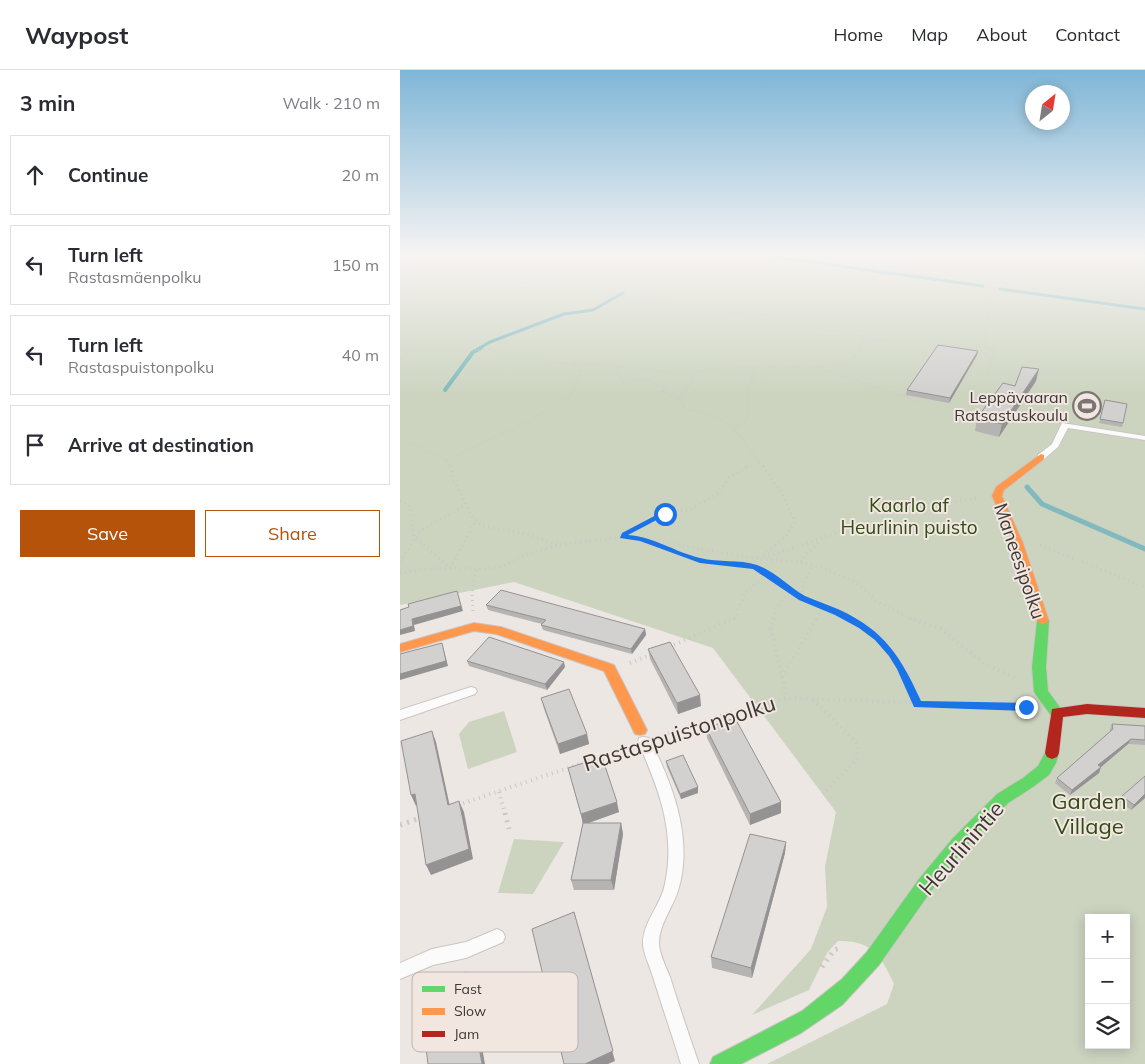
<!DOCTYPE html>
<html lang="en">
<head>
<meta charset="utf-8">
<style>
	body { margin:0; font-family:Mulish,sans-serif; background:#f2f2f3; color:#2b2b33 }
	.controls { position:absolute; right:15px; bottom:15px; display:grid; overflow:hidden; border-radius:0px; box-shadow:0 2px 12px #0003 }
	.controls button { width:45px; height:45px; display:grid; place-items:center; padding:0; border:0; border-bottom:1px solid #e1e1e2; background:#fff; color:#2b2b33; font:25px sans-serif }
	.compass { position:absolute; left:625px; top:15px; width:45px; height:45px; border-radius:50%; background:#fff; box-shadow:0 2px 12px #0003; rotate:30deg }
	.stop { position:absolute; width:15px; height:15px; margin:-11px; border:4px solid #1a73e8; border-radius:50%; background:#fff }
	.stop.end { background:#1a73e8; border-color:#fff; box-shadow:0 1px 5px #0008 }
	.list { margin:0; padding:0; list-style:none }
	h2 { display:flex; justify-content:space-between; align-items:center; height:65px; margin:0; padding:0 20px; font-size:21px }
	h2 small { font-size:16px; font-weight:400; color:#7c7c81 }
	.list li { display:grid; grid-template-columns:32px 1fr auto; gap:15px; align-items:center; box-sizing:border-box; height:80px; margin:0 10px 10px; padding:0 10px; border:1px solid #e1e1e2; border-radius:0px }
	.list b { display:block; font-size:19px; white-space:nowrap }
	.list p { margin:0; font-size:16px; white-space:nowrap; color:#7c7c81 }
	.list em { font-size:16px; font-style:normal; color:#7c7c81 }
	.actions { display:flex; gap:10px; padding:15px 20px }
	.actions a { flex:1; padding:11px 0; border:1px solid #b45309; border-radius:0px; text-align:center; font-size:18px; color:#b45309 }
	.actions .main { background:#b45309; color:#fff }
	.icon { flex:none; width:28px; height:28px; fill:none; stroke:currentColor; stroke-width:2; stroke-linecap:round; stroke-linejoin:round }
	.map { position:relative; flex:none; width:745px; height:994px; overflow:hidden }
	header { display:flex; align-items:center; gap:30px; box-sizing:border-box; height:70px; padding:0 25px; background:#fff; border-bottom:1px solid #e1e1e2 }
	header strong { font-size:24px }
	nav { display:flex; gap:28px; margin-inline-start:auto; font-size:18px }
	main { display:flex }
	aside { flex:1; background:#fff }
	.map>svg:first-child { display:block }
	.green { fill:#ccd4c0; fill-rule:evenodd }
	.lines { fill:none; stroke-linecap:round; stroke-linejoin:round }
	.stream-far2 { stroke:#81b9be; stroke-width:3 }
	.stream-far1 { stroke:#81b9be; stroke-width:4 }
	.stream { stroke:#81b9be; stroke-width:5 }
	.lane-casing { stroke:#cac5c2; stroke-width:2 }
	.fast-casing { stroke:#cac5c2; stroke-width:2 }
	.slow-casing { stroke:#cac5c2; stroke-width:2 }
	.jam-casing { stroke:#cac5c2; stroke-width:2 }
	.path-far4 { stroke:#c9c8c6; stroke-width:2; stroke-dasharray:0.5 2; stroke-linecap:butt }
	.path-far3 { stroke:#c9c8c6; stroke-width:2.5; stroke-dasharray:0.5 2.5; stroke-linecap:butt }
	.path-far2 { stroke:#c9c8c6; stroke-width:3; stroke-dasharray:1 4; stroke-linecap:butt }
	.path-far1 { stroke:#c9c8c6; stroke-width:4; stroke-dasharray:1 4.5; stroke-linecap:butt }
	.path { stroke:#c9c8c6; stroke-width:5; stroke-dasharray:2 5.5; stroke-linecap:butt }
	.lane { fill:#fcfbfb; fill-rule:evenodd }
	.fast { fill:#63d668; fill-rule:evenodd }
	.slow { fill:#ff974d; fill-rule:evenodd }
	.jam { fill:#b3261e; fill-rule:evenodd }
	.wall { fill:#b5b4b3 }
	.shaded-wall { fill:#949292 }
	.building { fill:#d3d1d0; stroke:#949292 }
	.route { fill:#1a73e8 }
	.labels { text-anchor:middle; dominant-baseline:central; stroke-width:4; stroke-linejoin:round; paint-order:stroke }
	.far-poi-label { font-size:16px; fill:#3c3835; stroke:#f1e6e0; text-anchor:end }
	.park-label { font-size:19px; fill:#314d15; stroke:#f1e6e0 }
	.street-label { font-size:19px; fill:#3c3835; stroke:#f1e6e0 }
	.near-street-label { font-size:22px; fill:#3c3835; stroke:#f1e6e0 }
	.near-park-label { font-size:22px; fill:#314d15; stroke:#f1e6e0 }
	.key { fill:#f1e6e0; stroke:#bbb2ad; stroke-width:1 }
	.key-label { font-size:14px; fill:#3c3835 }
</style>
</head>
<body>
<header>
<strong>Waypost</strong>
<nav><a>Home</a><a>Map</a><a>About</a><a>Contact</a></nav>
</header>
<main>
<aside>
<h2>3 min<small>Walk · 210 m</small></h2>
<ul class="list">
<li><svg class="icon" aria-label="ahead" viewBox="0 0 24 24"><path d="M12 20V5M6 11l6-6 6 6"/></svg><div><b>Continue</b></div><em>20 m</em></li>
<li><svg class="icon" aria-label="left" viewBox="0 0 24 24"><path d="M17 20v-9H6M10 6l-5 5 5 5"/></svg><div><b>Turn left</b><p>Rastasmäenpolku</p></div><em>150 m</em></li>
<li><svg class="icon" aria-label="left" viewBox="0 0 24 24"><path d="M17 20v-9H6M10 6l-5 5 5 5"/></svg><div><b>Turn left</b><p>Rastaspuistonpolku</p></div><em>40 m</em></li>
<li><svg class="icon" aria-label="arrive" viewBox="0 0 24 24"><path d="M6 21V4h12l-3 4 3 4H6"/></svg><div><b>Arrive at destination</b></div></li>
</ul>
<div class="actions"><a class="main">Save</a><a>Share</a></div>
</aside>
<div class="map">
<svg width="745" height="994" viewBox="0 0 745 994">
	<rect width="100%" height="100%" fill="#ede7e4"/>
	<!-- green -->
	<g class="green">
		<path d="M0,186h745v808h-378l120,-60 7,-20c-13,-28 -22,-44 -56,-43l-11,12 -18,37 -57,25 59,-66 16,-42 -2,-41 11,-54 -123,-164 -199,-66 -114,23zM689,848h37v127h-37z"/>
		<polygon points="104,641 117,682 68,699 59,664 69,652"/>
		<polygon points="114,769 164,772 133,824 98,823"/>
	</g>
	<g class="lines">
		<!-- stream-far2 -->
		<g class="stream-far2">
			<polyline points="368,186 583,216"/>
			<polyline points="600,219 745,239"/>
			<polyline points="78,279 90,272 164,244 193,240 223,223"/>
		</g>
		<!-- stream-far1 -->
		<polyline class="stream-far1" points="45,320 73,282 81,278"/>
		<!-- stream -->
		<polyline class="stream" points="627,417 642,434 745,479"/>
		<defs>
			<g id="lane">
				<polygon points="662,353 745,366 745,370 668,358 658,377 644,389 638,389 638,385 652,374"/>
				<polygon points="71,617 75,618 77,621 75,624 0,650 0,640"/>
				<path d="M244,667l5,1c24,46 45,102 29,153 -6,18 -20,35 -19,54 1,10 7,22 11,32 9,29 19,58 29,87h-18c-9,-29 -19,-58 -28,-87 -3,-10 -9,-22 -10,-32 -1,-21 16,-38 21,-57 13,-53 -5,-99 -26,-146l1,-4z"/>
				<polygon points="97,859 103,862 105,867 103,872 66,888 33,895 0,909 0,893 32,879 66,872"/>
			</g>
			<g id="fast">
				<polygon points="643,547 649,551 646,597 648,621 664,643 662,647 657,648 652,647 634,622 632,597 637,551"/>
				<polygon points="652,677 657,679 659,683 656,693 649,705 633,717 608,733 564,779 531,821 479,895 442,935 401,963 341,994 310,994 313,987 402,941 442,909 466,883 519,809 553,768 597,724 623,708 638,696 647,679"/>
			</g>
			<g id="slow">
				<polygon points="641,384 644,385 644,389 604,420 602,426 623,473 649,551 643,555 637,551 613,473 592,426 596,417"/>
				<polygon points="74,553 101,557 214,595 247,660 245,664 240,665 235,664 204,601 96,564 74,561 0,582 0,574"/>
			</g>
			<polygon id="jam" points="687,634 745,638 745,648 687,644 663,647 659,683 657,687 652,689 647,687 645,683 652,639"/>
		</defs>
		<!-- lane casing -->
		<use href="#lane" class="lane-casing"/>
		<!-- fast casing -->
		<use href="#fast" class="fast-casing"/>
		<!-- slow casing -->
		<use href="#slow" class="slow-casing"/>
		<!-- jam casing -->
		<use href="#jam" class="jam-casing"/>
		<!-- path-far4 -->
		<g class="path-far4">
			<polyline points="391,186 745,235"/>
			<polyline points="556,198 608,196"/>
			<polyline points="0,204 73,207 151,216 414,257 493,273 534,273 580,278 585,268 591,219 583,186"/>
			<polyline points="577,274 592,279"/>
			<polyline points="88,279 108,268 170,246 194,244 220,229"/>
			<polyline points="459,279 465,268"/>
		</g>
		<!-- path-far3 -->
		<g class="path-far3">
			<polyline points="576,278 580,278"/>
			<polyline points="580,278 583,284 592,290"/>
			<polyline points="88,279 91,278"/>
			<polyline points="0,280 92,280 111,288 131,288 154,293 204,295 281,304 337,297 432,297 453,289 460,278"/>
			<polyline points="0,288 11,280"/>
			<path d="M216,298l3,2 -1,6 5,6 24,-4 9,7 8,1v5l17,10 4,8c53,10 47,22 79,58"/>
			<polyline points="422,299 527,334"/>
			<polyline points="588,299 595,282 588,278"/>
			<polyline points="278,329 293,311 292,303"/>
			<polyline points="334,358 348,349 347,320 356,297"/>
			<polyline points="0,368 46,390 51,397"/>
			<polyline points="46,390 134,349 156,332 170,326 181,300 171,295"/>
			<polyline points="345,397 361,392"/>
		</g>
		<!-- path-far2 -->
		<g class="path-far2">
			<polyline points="51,396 54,411 73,448 84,456 126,464 157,474"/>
			<polyline points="0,431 10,436 14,467 50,498 76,450"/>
			<polyline points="224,467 224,464 265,444 291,439 317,424 329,408 349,396"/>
			<polyline points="248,470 360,489 401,492 424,498 460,515 476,531 512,549"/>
			<polyline points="640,475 745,517"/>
			<polyline points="364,488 500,441 578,428"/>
			<polyline points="360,489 385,467 395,452 383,425 363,396"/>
			<polyline points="0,492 20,461 66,435"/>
			<polyline points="401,492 404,486 421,471"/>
			<polyline points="345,495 358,490"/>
			<polyline points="0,503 34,498 84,499 100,497 125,485 158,475 224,467 242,469 299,491 345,495 368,503 390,521 448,549"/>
			<polyline points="402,527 402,519 412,494"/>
			<polyline points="73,541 72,524 76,499"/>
			<polyline points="334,549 345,523 368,503"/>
			<polyline points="373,549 376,539 390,521"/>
			<polyline points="417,549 423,536"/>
		</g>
		<!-- path-far1 -->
		<g class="path-far1">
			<polyline points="374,548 371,559 387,628"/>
			<polyline points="446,548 478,568 502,598 518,634"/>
			<polyline points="509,548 541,559 584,593 617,609"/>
			<polyline points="269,577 335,548"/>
			<polyline points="230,593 252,584"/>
			<polyline points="382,607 417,548"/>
			<polyline points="413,630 458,674 457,689 423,724"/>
			<polyline points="263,665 339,640 387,628 626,637"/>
			<polyline points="99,722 105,744"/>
			<polyline points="58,735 227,678"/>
		</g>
		<!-- path -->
		<g class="path">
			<polyline points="105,743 109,759"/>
			<polyline points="0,755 23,747"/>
			<polyline points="422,897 434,880 440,878"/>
		</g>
		<!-- lane -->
		<use href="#lane" class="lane"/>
		<!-- fast -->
		<use href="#fast" class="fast"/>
		<!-- slow -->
		<use href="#slow" class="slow"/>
		<!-- jam -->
		<use href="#jam" class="jam"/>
	</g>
	<!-- wall -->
	<g class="wall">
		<polygon points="577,285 549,333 506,325 507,320"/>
		<polygon points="636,311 599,367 575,361 577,348 615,316"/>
		<polygon points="705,330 723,353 722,357 699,353"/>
		<polygon points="86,535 245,559 246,565 232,584 143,560 141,555 142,554 88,540"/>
		<polygon points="248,579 301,636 278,644 250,589"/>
		<polygon points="67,591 165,597 147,620 69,596"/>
		<polygon points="141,628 187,664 189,674 160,684 144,639"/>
		<polygon points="712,654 745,656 745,675 728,674 701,697 699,703 670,725 655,713 657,708 710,662 710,659"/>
		<polygon points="306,658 381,732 381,743 350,755 307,668"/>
		<polygon points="266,691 298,717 298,723 281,729 267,697"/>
		<polygon points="168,698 219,742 188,753 221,753 223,764 214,820 174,820 171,810 183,753"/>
		<polygon points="722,726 745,728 731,740 720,732"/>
		<polygon points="386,772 385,783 352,908 312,898 311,887"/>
	</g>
	<!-- shaded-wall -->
	<g class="shaded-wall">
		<polygon points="578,281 577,285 549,333 550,328"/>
		<polygon points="639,299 636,311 599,367 602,354"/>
		<polygon points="57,521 63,541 14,555 15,561 0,565 0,560 12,549"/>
		<polygon points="245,559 246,565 232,584 231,579"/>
		<polygon points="42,573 48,596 0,610 0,604"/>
		<polygon points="164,592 165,597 147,620 145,614"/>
		<polygon points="300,625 301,636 278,644 277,633"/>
		<polygon points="32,661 36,672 52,746 48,735"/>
		<polygon points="187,664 189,674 160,684 158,674"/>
		<polygon points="731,669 728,674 701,697 699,703 670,725 672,720 698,695"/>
		<polygon points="298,717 298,723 281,729 280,724"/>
		<polygon points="15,724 20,734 16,736 11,725"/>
		<polygon points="745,724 745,728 731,740 734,735"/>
		<polygon points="59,731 64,742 73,789 31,805 26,795"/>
		<polygon points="217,732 219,742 183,755 181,744"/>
		<polygon points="381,732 381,743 350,755 350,744"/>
		<polygon points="221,753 223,764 214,820 211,810"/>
		<polygon points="386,772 385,783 352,908 351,898"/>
		<polygon points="174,842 215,991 208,994 185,994"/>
		<polygon points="66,902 70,912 85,994 82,994"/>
	</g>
	<!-- building -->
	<g class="building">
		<polygon points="538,275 578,281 550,328 507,320"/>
		<polygon points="622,297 639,299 602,354 577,348 603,313 615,316"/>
		<polygon points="705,330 727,334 723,353 700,349"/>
		<polygon points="101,520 245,559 231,579 141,555 146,550 86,535"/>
		<polygon points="57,521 61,536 12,549 13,556 0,560 0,540 9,537 8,534"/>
		<polygon points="89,567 164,592 145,614 67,591"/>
		<polygon points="270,572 300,625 277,633 248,579"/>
		<polygon points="42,573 46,591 0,604 0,584"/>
		<polygon points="169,619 187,664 158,674 141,628"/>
		<polygon points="335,648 381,732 350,744 306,658"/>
		<polygon points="712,654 745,656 745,670 731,669 698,695 701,697 672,720 657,708 713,659"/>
		<polygon points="32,661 48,735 59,731 69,779 26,795 15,724 11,725 1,671"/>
		<polygon points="283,685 298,717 280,724 266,691"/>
		<polygon points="202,687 217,732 181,744 168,698"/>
		<polygon points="745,706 745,724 734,735 722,726"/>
		<polygon points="183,753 221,753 211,810 171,810"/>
		<polygon points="350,764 386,772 351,898 311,887"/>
		<polygon points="174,842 213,981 185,994 164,994 132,859"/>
		<polygon points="66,902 82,994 28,994 19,922"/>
	</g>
	<!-- sky -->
	<linearGradient id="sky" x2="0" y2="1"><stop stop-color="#7fb6d7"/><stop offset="0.57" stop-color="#f7f4f3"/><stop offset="1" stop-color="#f7f4f3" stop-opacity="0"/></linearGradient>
	<rect width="745" height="325" fill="url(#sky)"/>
	<!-- route -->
	<path class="route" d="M262,442l6,2 -40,21c26,2 47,17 72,23 19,5 39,1 57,7 17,6 32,22 48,31 11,5 24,9 35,14 45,21 61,47 81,91l105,2 5,4 -5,4 -112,-4 -17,-38 -8,-13 -14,-16 -16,-12 -24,-13 -36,-15 -46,-31 -53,-6 -60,-22 -20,-3 2,-5z"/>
	<!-- icons -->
	<defs>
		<symbol id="stadium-ring" viewBox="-11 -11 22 22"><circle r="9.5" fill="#f1e6e0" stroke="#7a7572" stroke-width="1.5"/><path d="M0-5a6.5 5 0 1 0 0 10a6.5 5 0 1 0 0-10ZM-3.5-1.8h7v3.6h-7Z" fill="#7a7572"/></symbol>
	</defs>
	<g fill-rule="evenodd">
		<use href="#stadium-ring" x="671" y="320" width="32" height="32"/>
	</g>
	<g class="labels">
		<!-- far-poi labels -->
		<g class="far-poi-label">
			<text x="668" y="327">Leppävaaran<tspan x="668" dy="18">Ratsastuskoulu</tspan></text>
		</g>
		<!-- park labels -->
		<g class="park-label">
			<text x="509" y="435">Kaarlo af<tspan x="509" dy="22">Heurlinin puisto</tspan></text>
		</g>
		<!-- street labels -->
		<g class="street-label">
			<text transform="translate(620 491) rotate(71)">Maneesipolku</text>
		</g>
		<!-- near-street labels -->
		<g class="near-street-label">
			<text transform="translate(279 663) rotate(-18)">Rastaspuistonpolku</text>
			<text transform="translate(561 778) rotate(-49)">Heurlinintie</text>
		</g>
		<!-- near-park labels -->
		<g class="near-park-label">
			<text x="689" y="731">Garden<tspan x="689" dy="25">Village</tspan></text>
		</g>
	</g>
	<!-- legend -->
	<rect x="12" y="902" width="166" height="80" rx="8" class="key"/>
	<rect x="22" y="916" width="23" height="6" fill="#63d668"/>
	<rect x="22" y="938" width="23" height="7" fill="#ff974d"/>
	<rect x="22" y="961" width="23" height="6" fill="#b3261e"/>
	<g class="key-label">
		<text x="54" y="924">Fast</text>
		<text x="54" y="946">Slow</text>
		<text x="54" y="969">Jam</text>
	</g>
</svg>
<div class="controls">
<button>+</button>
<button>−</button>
<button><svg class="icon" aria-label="layers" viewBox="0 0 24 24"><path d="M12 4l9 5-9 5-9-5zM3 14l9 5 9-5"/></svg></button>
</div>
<svg class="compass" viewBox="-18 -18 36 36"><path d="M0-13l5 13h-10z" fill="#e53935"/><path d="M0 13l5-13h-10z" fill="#7c7c81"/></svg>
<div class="stop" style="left:265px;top:444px"></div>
<div class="stop end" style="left:626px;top:637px"></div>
</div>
</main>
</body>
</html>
